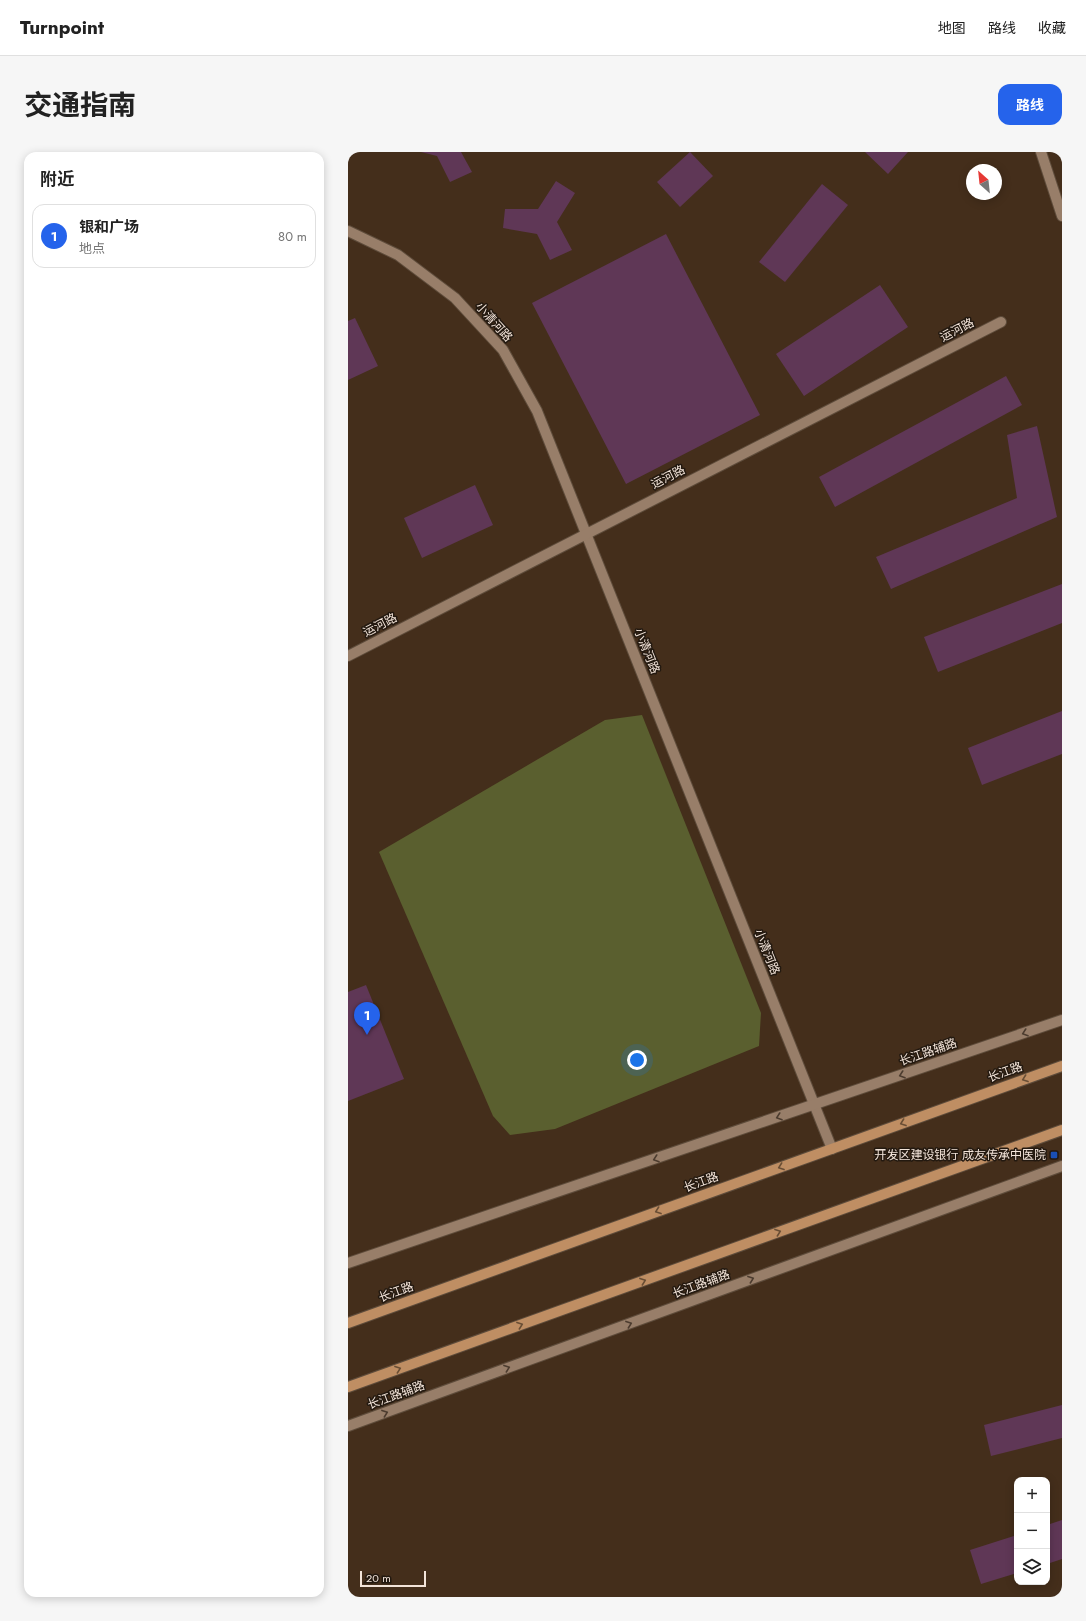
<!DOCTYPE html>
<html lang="zh">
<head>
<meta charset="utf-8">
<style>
	body { margin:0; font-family:Jost,"Noto Sans SC",sans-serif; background:#f6f6f6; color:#222 }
	.controls { position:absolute; right:12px; bottom:12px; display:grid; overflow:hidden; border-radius:8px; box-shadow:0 2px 10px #0003 }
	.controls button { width:36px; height:36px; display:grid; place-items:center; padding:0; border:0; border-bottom:1px solid #e0e0e0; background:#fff; color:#222; font:20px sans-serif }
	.compass { position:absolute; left:618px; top:12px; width:36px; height:36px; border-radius:50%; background:#fff; box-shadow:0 2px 10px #0003; rotate:333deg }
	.scale { position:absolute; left:12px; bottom:10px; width:66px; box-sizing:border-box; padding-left:4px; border:2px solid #f3e4d9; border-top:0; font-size:11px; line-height:14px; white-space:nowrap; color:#f3e4d9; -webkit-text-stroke:3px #231910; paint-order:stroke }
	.you { position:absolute; left:289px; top:908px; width:14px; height:14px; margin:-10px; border:3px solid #fff; border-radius:50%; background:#1a73e8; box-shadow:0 0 0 6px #1a73e833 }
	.badge { display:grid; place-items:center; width:26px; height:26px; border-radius:50%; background:#2563eb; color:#fff; font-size:13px; font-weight:700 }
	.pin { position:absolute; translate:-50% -33px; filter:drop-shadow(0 1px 2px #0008) }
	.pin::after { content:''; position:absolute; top:21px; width:14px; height:12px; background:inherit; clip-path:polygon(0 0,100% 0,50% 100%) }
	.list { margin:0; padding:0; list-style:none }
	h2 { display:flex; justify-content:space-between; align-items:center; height:52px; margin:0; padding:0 16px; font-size:17px }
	h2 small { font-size:13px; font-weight:400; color:#767676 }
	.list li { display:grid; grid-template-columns:26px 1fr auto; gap:12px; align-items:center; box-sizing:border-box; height:64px; margin:0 8px 8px; padding:0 8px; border:1px solid #e0e0e0; border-radius:12px }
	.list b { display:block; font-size:15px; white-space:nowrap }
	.list p { margin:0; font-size:13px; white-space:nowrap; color:#767676 }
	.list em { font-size:13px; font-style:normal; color:#767676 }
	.icon { flex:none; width:22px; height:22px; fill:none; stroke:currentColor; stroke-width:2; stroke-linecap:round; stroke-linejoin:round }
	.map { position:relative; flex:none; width:714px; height:1445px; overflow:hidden; border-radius:12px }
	header { display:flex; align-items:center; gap:24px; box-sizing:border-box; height:56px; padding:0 20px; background:#fff; border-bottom:1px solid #e0e0e0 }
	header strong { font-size:19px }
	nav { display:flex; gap:22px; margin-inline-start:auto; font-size:14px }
	.intro { display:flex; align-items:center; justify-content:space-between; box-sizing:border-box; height:96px; padding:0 24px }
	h1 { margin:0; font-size:28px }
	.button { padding:10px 18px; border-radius:12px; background:#2563eb; color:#fff; font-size:14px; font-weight:700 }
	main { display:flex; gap:24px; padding:0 24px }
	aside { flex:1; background:#fff; border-radius:12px; box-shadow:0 2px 10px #0003 }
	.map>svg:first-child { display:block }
	.green { fill:#5a5f2f }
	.building { fill:#5f3756 }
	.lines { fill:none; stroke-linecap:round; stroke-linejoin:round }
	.minor-casing { stroke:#5e4c3b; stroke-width:12 }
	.major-casing { stroke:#5e4c3b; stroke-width:12 }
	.minor { stroke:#987e69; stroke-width:10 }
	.major { stroke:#bf8e63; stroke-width:10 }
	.oneway { stroke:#4c3c2f }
	.oneway2 { stroke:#694e35 }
	.transit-dot { fill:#1a4fb4; stroke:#231910; stroke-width:1.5 }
	.labels { text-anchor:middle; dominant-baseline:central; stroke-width:3; stroke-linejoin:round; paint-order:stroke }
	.street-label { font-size:12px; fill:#f3e4d9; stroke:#231910 }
	.poi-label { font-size:12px; fill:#f3e4d9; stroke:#231910; text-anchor:end }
</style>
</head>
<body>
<header>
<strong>Turnpoint</strong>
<nav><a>地图</a><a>路线</a><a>收藏</a></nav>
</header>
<div class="intro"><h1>交通指南</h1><a class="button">路线</a></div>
<main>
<aside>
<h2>附近<small></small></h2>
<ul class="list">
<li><span class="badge">1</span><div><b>银和广场</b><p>地点</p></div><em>80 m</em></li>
</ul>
</aside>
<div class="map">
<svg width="714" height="1445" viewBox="0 0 714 1445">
	<rect width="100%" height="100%" fill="#442e1b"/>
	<!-- green -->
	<polygon class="green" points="294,563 413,861 411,894 207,977 162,983 145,964 31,700 257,568"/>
	<!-- building -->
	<g class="building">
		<polygon points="73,0 113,0 124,20 102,30 89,4"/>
		<polygon points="342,0 365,24 332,55 309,30"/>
		<polygon points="517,0 560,0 540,22"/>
		<polygon points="208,29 227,41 209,70 224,98 202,108 189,82 155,76 157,57 190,57"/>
		<polygon points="474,32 500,53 437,130 411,110"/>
		<polygon points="318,82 412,263 278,332 184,151"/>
		<polygon points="532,133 560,175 456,244 428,202"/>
		<polygon points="7,166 30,214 0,228 0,169"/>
		<polygon points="658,224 674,253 487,355 471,325"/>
		<polygon points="689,274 709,365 543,437 528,405 669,346 659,283"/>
		<polygon points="127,333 145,373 74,406 56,366"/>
		<polygon points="714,432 714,471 590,520 576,485"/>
		<polygon points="714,559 714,602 634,633 620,596"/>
		<polygon points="18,833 56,927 0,949 0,840"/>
		<polygon points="714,1253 714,1286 643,1304 636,1273"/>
		<polygon points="714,1368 714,1407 699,1412 699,1373"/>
		<polygon points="669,1383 669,1421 633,1432 622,1398"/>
	</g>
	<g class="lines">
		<defs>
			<g id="minor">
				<polyline points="693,0 714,64"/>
				<polyline points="0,79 50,103 107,146 155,198 189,259 484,997"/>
				<polyline points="0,504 653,170"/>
				<polyline points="0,1111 714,868"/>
				<polyline points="0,1274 714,1014"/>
			</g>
			<g id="major">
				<polyline points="0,1171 714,914"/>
				<polyline points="0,1235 714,978"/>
			</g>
		</defs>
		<!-- minor casing -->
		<use href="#minor" class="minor-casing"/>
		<!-- major casing -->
		<use href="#major" class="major-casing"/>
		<!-- minor -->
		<use href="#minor" class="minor"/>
		<!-- major -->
		<use href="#major" class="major"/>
	</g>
	<!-- one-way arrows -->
	<defs><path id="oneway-chevron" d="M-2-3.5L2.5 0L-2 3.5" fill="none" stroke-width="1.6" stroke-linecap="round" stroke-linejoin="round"/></defs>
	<g class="oneway">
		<use href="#oneway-chevron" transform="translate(677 881) rotate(161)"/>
		<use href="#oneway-chevron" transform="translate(554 923) rotate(161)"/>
		<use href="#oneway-chevron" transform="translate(431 965) rotate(161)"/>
		<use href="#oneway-chevron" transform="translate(308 1007) rotate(161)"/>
		<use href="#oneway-chevron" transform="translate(403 1127) rotate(-20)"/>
		<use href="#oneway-chevron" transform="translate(281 1172) rotate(-20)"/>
		<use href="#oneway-chevron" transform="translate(159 1216) rotate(-20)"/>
		<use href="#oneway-chevron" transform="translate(37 1261) rotate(-20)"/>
	</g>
	<g class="oneway2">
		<use href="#oneway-chevron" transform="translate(677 927) rotate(160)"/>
		<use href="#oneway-chevron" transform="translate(555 971) rotate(160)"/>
		<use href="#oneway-chevron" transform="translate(433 1015) rotate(160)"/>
		<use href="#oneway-chevron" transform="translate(310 1059) rotate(160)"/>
		<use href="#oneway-chevron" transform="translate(430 1080) rotate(-20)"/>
		<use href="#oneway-chevron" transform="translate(295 1129) rotate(-20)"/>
		<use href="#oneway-chevron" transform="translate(172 1173) rotate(-20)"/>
		<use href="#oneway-chevron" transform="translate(50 1217) rotate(-20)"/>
	</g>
	<!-- markers -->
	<rect class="transit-dot" x="702" y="999" width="8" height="8" rx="2"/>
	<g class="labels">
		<!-- street labels -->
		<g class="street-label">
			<text transform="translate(146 170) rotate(48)">小清河路</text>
			<text transform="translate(609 178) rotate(-27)">运河路</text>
			<text transform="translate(320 325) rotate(-27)">运河路</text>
			<text transform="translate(32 473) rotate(-27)">运河路</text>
			<text transform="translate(299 499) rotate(68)">小清河路</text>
			<text transform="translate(419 800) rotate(68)">小清河路</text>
			<text transform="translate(580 900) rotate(-19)">长江路辅路</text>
			<text transform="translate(657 920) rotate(-20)">长江路</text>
			<text transform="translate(353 1030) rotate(-20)">长江路</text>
			<text transform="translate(353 1132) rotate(-20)">长江路辅路</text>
			<text transform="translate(48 1140) rotate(-20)">长江路</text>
			<text transform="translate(48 1243) rotate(-20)">长江路辅路</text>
		</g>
		<!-- poi labels -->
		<g class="poi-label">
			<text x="698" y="1003">开发区建设银行 成友传承中医院</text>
		</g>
	</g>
</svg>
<div class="controls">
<button>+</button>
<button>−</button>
<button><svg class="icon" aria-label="layers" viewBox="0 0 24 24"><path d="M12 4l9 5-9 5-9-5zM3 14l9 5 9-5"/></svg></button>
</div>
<svg class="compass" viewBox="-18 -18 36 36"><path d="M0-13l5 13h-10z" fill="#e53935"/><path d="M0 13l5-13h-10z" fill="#767676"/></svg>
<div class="scale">20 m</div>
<div class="you"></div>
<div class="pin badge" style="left:19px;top:883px">1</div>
</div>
</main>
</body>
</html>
